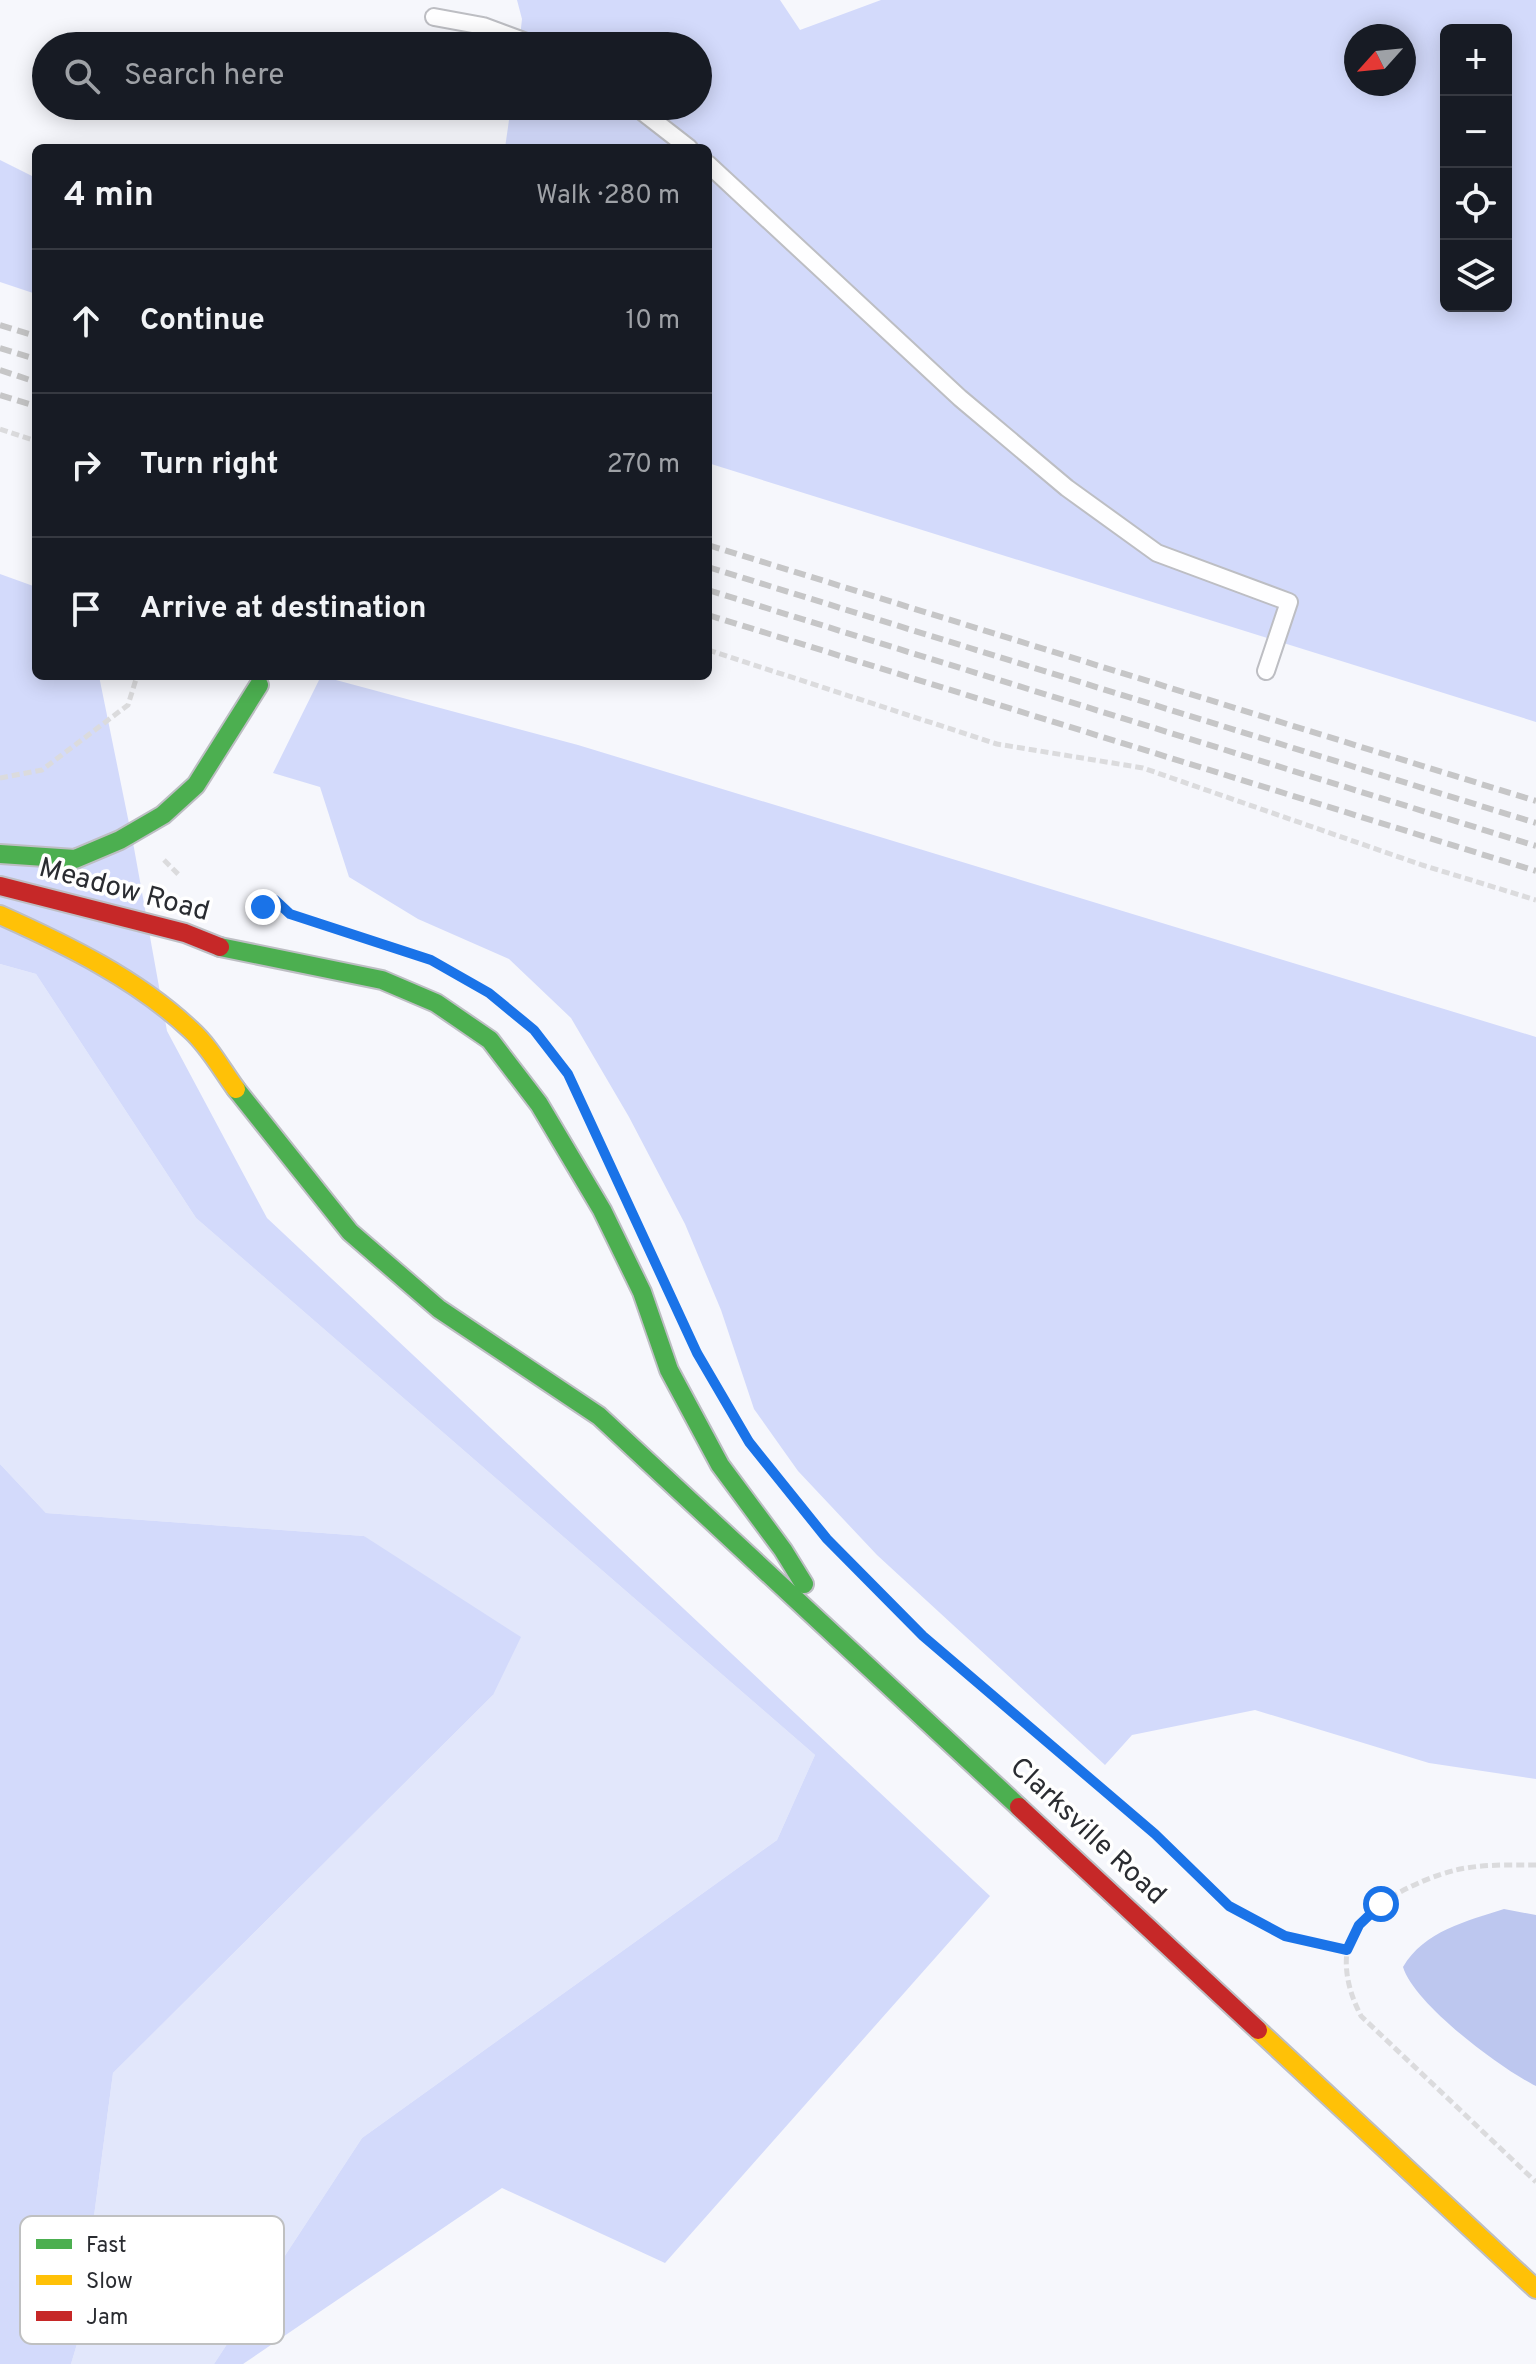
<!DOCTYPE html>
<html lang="en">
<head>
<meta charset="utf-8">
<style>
	body { margin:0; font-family:Overpass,sans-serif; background:#20242c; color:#f1f3f6 }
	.controls { position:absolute; right:24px; top:24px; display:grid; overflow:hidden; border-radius:12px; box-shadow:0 4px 20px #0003 }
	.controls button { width:72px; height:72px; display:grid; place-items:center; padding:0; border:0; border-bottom:2px solid #363941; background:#171b24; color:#f1f3f6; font:40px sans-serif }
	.compass { position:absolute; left:1344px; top:24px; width:72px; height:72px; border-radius:50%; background:#171b24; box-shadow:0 4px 20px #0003; rotate:243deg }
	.stop { position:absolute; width:24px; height:24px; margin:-18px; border:6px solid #1a73e8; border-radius:50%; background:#fff }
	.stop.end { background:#1a73e8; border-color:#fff; box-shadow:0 2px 8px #0008 }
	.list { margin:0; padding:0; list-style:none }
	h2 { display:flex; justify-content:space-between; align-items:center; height:104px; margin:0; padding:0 32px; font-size:34px }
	h2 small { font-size:26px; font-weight:400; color:#9ea1a6 }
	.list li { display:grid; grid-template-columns:52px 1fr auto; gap:24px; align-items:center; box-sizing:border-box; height:144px; padding:0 32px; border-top:2px solid #363941 }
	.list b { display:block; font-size:30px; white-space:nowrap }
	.list em { font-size:26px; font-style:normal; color:#9ea1a6 }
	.icon { flex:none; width:44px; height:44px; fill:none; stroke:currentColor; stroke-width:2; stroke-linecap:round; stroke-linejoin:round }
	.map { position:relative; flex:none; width:1536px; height:2364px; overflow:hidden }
	.search { position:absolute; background:#171b24; box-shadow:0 4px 20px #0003; left:32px; top:32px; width:680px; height:88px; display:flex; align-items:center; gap:20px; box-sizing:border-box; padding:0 28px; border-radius:44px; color:#9ea1a6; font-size:30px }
	.panel { position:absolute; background:#171b24; box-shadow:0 4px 20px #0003; left:32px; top:144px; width:680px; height:536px; border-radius:12px }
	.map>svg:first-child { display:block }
	.green { fill:#e2e7fb }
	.forest { fill:#d3dafb; fill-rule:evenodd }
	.water { fill:#bdc7ef }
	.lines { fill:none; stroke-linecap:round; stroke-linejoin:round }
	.lane-casing { stroke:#bdbec3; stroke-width:20 }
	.fast-casing { stroke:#bdbec3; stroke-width:22 }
	.slow-casing { stroke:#bdbec3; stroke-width:22 }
	.jam-casing { stroke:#bdbec3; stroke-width:22 }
	.path { stroke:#dbdbdd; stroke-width:5; stroke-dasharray:8 4; stroke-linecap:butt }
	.lane { stroke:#fefeff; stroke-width:16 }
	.fast { stroke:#4caf50; stroke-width:18 }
	.slow { stroke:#ffc107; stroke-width:18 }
	.jam { stroke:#c62828; stroke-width:18 }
	.rail { stroke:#c6c6c7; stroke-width:6; stroke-dasharray:12 6; stroke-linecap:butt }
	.route { stroke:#1a73e8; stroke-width:10 }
	.labels { text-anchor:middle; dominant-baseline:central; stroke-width:7; stroke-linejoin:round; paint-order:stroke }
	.street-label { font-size:28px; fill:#2a2c31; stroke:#fff }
	.key { fill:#fff; stroke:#bfc0c1; stroke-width:2 }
	.key-label { font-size:22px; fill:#2a2c31 }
</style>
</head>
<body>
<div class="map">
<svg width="1536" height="2364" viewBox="0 0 1536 2364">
	<rect width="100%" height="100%" fill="#f6f7fc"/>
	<!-- green -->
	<polygon class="green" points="0,964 36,974 196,1218 815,1755 777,1840 362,2138 214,2364 71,2364 77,2344 113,2073 493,1695 364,1536 46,1513 0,1464"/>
	<!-- forest -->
	<g class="forest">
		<path d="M517,0h263l20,30 81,-30h655v722l-828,-259v-315h-203l6,-42h187v-60h-179l3,-27zM1446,30h60v276h-60zM1356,36h48v48h-48z"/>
		<polygon points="0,160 36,178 36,294 0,282"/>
		<polygon points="0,574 36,587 36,676 99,676 134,848 167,1031 267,1218 990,1896 665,2263 502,2188 243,2364 214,2364 362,2138 777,1840 815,1755 196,1218 36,974 0,964"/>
		<polygon points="321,676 578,745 1536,1037 1536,1779 1429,1763 1255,1710 1132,1735 1105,1765 877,1555 798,1471 754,1409 721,1310 685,1224 629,1117 571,1018 509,959 418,919 349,877 320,787 273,773"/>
		<polygon points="0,1464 46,1513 364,1536 521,1637 493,1695 113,2073 77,2344 71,2364 0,2364"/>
	</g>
	<!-- water -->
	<path class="water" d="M1504,1909l32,6v171c-35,-17 -122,-82 -133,-119 21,-36 64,-46 101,-58z"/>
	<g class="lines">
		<defs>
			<g id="lane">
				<polyline points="434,17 483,26 537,46"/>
				<polyline points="635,106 689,148"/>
				<polyline points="708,164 960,398 1067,488 1157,553 1289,602 1266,671"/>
			</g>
			<g id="fast">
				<polyline points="0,854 75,859 120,840 163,815 196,785 259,685"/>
				<polyline points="220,947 382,980 436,1003 490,1040 539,1104 602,1210 642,1292 669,1370 720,1465 783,1550 804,1584"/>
				<polyline points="236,1089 350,1232 439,1309 599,1416 1019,1807"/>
			</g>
			<g id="slow">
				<path d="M0,915c67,30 137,64 191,115 18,16 31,40 45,59"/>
				<polyline points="1258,2030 1536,2289"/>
			</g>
			<g id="jam">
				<polyline points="0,886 185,933 220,947"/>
				<polyline points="1019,1807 1258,2030"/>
			</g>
		</defs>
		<!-- lane casing -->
		<use href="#lane" class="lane-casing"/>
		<!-- fast casing -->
		<use href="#fast" class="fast-casing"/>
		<!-- slow casing -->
		<use href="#slow" class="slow-casing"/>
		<!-- jam casing -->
		<use href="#jam" class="jam-casing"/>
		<!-- path -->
		<g class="path">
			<polyline points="0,429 36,441"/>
			<polyline points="708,650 997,744 1143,768 1422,865 1536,900"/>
			<polyline points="0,778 42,770 128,705 137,676"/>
			<polyline points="164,860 180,876"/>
			<polyline points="263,907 275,900 290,914 312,921"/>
			<polyline points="831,1543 923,1636 1155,1834 1229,1906 1285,1936 1347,1950"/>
			<path d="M1536,1865c-26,0 -55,-1 -80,5 -37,9 -103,39 -109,81 -3,24 4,45 14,65l175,166"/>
		</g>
		<!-- lane -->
		<use href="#lane" class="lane"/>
		<!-- fast -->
		<use href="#fast" class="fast"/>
		<!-- slow -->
		<use href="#slow" class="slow"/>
		<!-- jam -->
		<use href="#jam" class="jam"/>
		<!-- rail -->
		<g class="rail">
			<polyline points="0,325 36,336"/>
			<polyline points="0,348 36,359"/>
			<polyline points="0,370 36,382"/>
			<polyline points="0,395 36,406"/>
			<polyline points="708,545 1536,801"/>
			<polyline points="708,567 1536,823"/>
			<polyline points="708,590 1536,846"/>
			<polyline points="708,615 1536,871"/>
		</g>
	</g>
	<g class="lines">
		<!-- route -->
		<polyline class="route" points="263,907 275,900 290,914 431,960 489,993 534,1030 568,1074 697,1353 749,1442 827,1539 923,1636 1155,1834 1229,1906 1285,1936 1347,1950 1359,1925 1381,1904"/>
	</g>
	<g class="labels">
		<!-- street labels -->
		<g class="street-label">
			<text transform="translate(124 891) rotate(15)">Meadow Road</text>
			<text transform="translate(1087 1832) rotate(43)">Clarksville Road</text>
		</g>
	</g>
	<!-- legend -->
	<rect x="20" y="2216" width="264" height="128" rx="12" class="key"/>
	<rect x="36" y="2239" width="36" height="10" fill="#4caf50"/>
	<rect x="36" y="2275" width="36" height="10" fill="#ffc107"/>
	<rect x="36" y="2311" width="36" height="10" fill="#c62828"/>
	<g class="key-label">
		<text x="86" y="2252">Fast</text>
		<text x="86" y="2288">Slow</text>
		<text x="86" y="2324">Jam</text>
	</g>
</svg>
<div class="controls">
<button>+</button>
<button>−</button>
<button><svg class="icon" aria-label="locate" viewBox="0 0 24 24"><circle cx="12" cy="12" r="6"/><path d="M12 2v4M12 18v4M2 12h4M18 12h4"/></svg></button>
<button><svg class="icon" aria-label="layers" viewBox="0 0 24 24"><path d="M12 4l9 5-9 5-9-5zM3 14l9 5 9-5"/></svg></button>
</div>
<svg class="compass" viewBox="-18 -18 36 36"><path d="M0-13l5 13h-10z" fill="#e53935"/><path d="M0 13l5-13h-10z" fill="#9ea1a6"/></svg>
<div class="stop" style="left:1381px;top:1904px"></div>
<div class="stop end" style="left:263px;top:907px"></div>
<div class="search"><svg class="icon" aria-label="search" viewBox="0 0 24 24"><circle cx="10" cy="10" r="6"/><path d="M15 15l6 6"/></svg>Search here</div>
<section class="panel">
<h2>4 min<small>Walk · 280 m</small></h2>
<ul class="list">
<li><svg class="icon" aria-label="ahead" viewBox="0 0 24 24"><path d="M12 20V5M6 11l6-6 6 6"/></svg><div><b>Continue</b></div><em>10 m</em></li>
<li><svg class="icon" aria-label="right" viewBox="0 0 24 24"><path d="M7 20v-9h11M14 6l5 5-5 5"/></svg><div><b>Turn right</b></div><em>270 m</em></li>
<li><svg class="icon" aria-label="arrive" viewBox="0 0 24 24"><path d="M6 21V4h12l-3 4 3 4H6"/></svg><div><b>Arrive at destination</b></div></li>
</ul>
</section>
</div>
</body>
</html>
